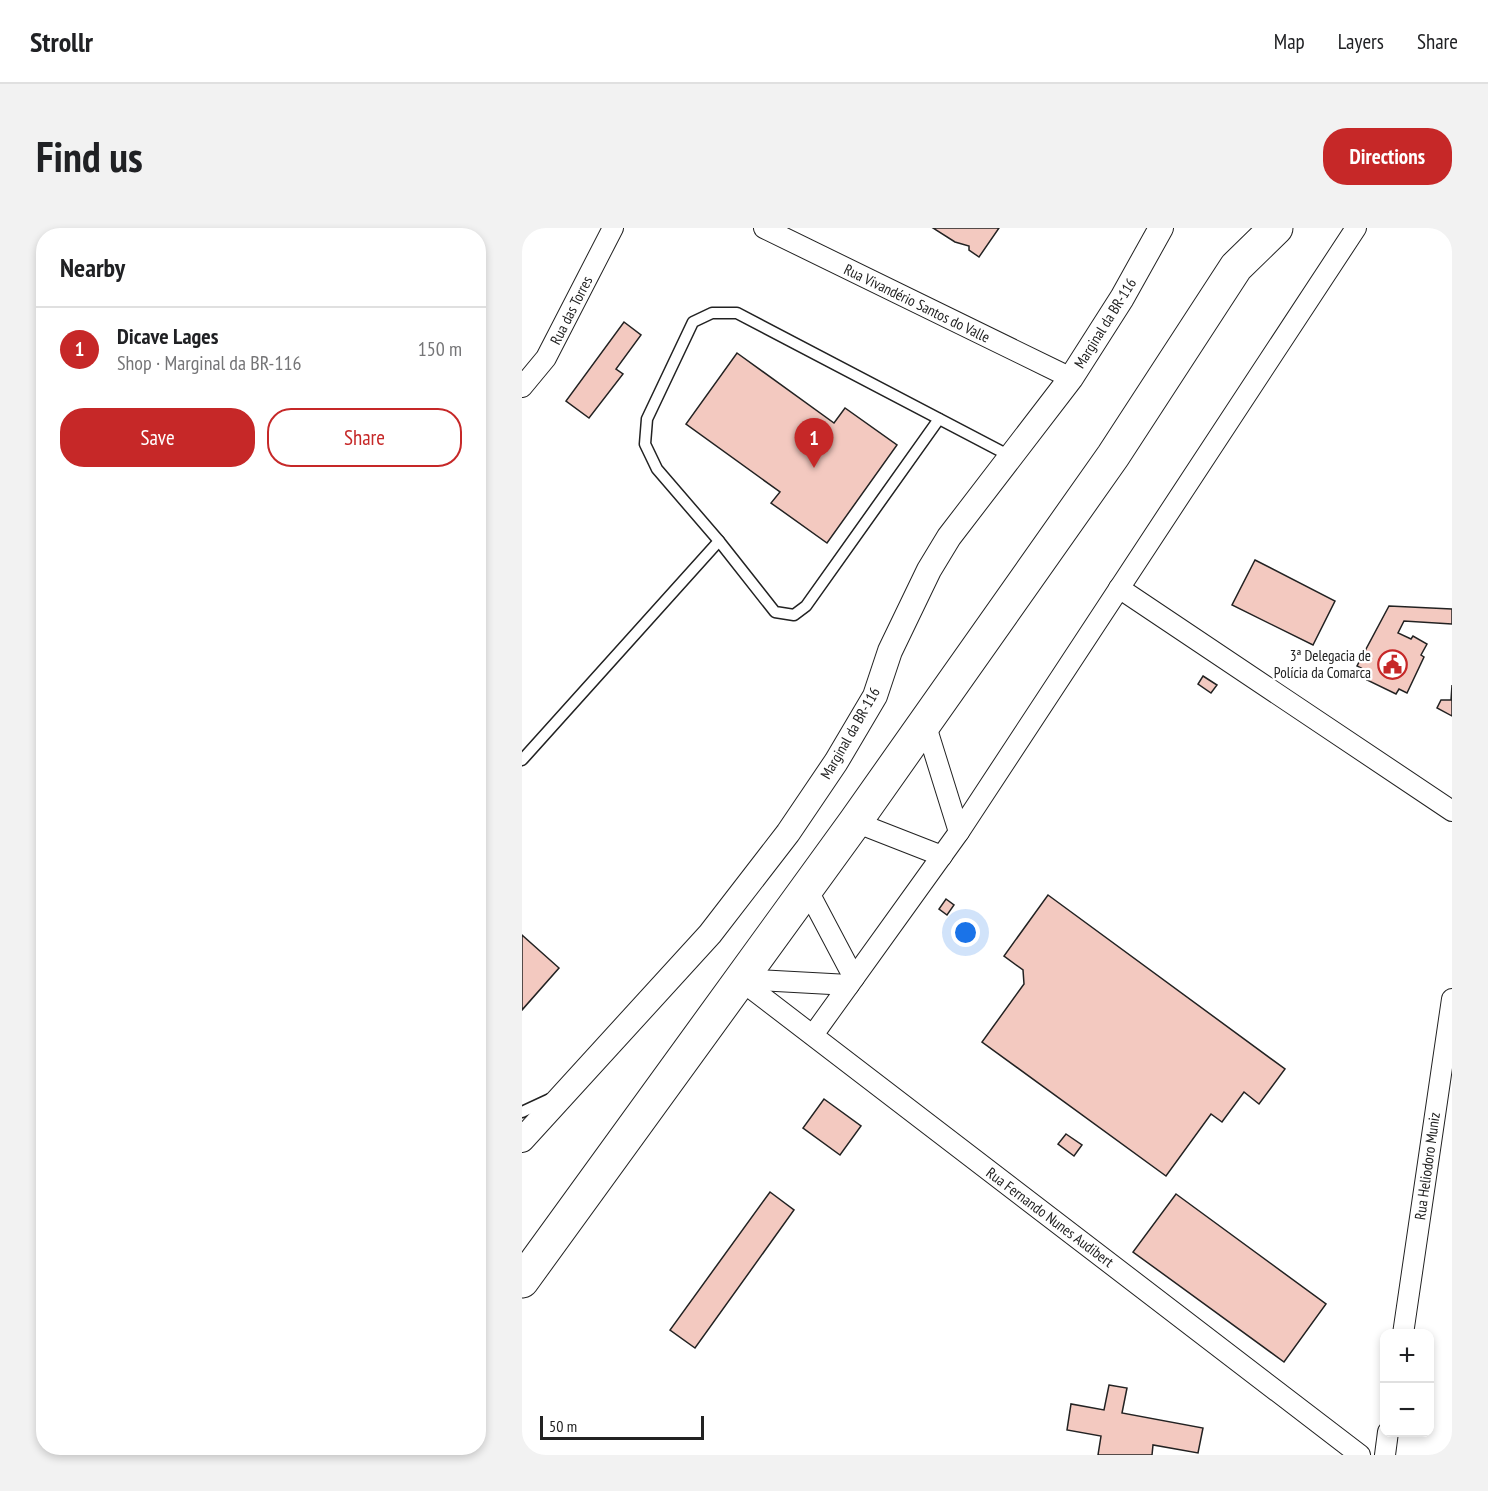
<!DOCTYPE html>
<html lang="en">
<head>
<meta charset="utf-8">
<style>
	body { margin:0; font-family:"PT Sans Narrow",sans-serif; background:#f2f2f2; color:#202124 }
	.controls { position:absolute; right:18px; bottom:18px; display:grid; overflow:hidden; border-radius:12px; box-shadow:0 3px 9px #0003 }
	.controls button { width:54px; height:54px; display:grid; place-items:center; padding:0; border:0; border-bottom:2px solid #e0e0e0; background:#fff; color:#202124; font:30px sans-serif }
	.scale { position:absolute; left:18px; bottom:15px; width:164px; box-sizing:border-box; padding-left:6px; border:3px solid #222; border-top:0; font-size:16px; line-height:21px; white-space:nowrap; color:#222; -webkit-text-stroke:4px #fff; paint-order:stroke }
	.you { position:absolute; left:444px; top:705px; width:21px; height:21px; margin:-15px; border:4px solid #fff; border-radius:50%; background:#1a73e8; box-shadow:0 0 0 9px #1a73e833 }
	.badge { display:grid; place-items:center; width:39px; height:39px; border-radius:50%; background:#c62828; color:#fff; font-size:20px; font-weight:700 }
	.pin { position:absolute; translate:-50% -50px; filter:drop-shadow(0 2px 3px #0008) }
	.pin::after { content:''; position:absolute; top:32px; width:21px; height:18px; background:inherit; clip-path:polygon(0 0,100% 0,50% 100%) }
	.list { margin:0; padding:0; list-style:none }
	h2 { display:flex; justify-content:space-between; align-items:center; height:78px; margin:0; padding:0 24px; font-size:26px }
	h2 small { font-size:20px; font-weight:400; color:#757577 }
	.list li { display:grid; grid-template-columns:39px 1fr auto; gap:18px; align-items:center; box-sizing:border-box; height:84px; padding:0 24px; border-top:2px solid #e0e0e0 }
	.list b { display:block; font-size:22px; white-space:nowrap }
	.list p { margin:0; font-size:20px; white-space:nowrap; color:#757577 }
	.list em { font-size:20px; font-style:normal; color:#757577 }
	.actions { display:flex; gap:12px; padding:18px 24px }
	.actions a { flex:1; padding:14px 0; border:2px solid #c62828; border-radius:24px; text-align:center; font-size:21px; color:#c62828 }
	.actions .main { background:#c62828; color:#fff }
	.map { position:relative; flex:none; width:930px; height:1227px; overflow:hidden; border-radius:24px }
	header { display:flex; align-items:center; gap:36px; box-sizing:border-box; height:84px; padding:0 30px; background:#fff; border-bottom:2px solid #e0e0e0 }
	header strong { font-size:28px }
	nav { display:flex; gap:33px; margin-inline-start:auto; font-size:21px }
	.intro { display:flex; align-items:center; justify-content:space-between; box-sizing:border-box; height:144px; padding:0 36px }
	h1 { margin:0; font-size:42px }
	.button { padding:15px 27px; border-radius:24px; background:#c62828; color:#fff; font-size:21px; font-weight:700 }
	main { display:flex; gap:36px; padding:0 36px }
	aside { flex:1; background:#fff; border-radius:24px; box-shadow:0 3px 9px #0003 }
	.map>svg:first-child { display:block }
	.building { fill:#f3c9c0; stroke:#222; stroke-width:1.5 }
	.lines { fill:none; stroke-linecap:round; stroke-linejoin:round }
	.service-casing { stroke:#222; stroke-width:13 }
	.minor-casing { stroke:#222; stroke-width:22 }
	.tertiary-casing { stroke:#222; stroke-width:26 }
	.trunk-casing { stroke:#222; stroke-width:35 }
	.service { stroke:#fff; stroke-width:10 }
	.minor { stroke:#fff; stroke-width:20 }
	.tertiary { stroke:#fff; stroke-width:24 }
	.trunk { stroke:#fff; stroke-width:33 }
	.labels { text-anchor:middle; dominant-baseline:central; stroke-width:4.5; stroke-linejoin:round; paint-order:stroke }
	.street-label { font-size:15px; fill:#222; stroke:#fff }
	.poi-label { font-size:15px; fill:#222; stroke:#fff; text-anchor:end }
</style>
</head>
<body>
<header>
<strong>Strollr</strong>
<nav><a>Map</a><a>Layers</a><a>Share</a></nav>
</header>
<div class="intro"><h1>Find us</h1><a class="button">Directions</a></div>
<main>
<aside>
<h2>Nearby<small></small></h2>
<ul class="list">
<li><span class="badge">1</span><div><b>Dicave Lages</b><p>Shop · Marginal da BR-116</p></div><em>150 m</em></li>
</ul>
<div class="actions"><a class="main">Save</a><a>Share</a></div>
</aside>
<div class="map">
<svg width="930" height="1227" viewBox="0 0 930 1227">
	<rect width="100%" height="100%" fill="#fff"/>
	<!-- building -->
	<g class="building">
		<polygon points="411,0 477,0 457,29 447,22 447,18 433,14"/>
		<polygon points="102,94 119,107 94,141 101,146 67,190 44,173"/>
		<polygon points="215,125 312,195 323,180 375,217 305,315 249,275 258,264 164,196"/>
		<polygon points="733,332 813,373 791,417 710,377"/>
		<polygon points="867,378 930,381 930,396 882,393 876,405 889,411 891,408 905,416 899,427 902,429 885,465 877,461 874,466 845,452 849,445 835,438"/>
		<polygon points="681,448 695,457 689,465 676,456"/>
		<polygon points="930,457 930,488 915,480 919,472 929,472"/>
		<polygon points="526,667 763,841 737,876 722,864 700,894 689,886 644,948 460,814 502,756 501,742 482,728"/>
		<polygon points="424,671 432,677 425,687 417,681"/>
		<polygon points="0,707 37,740 0,782"/>
		<polygon points="302,871 339,898 318,927 281,900"/>
		<polygon points="544,906 560,917 552,928 536,916"/>
		<polygon points="248,964 272,982 173,1120 148,1102"/>
		<polygon points="654,966 804,1076 762,1134 611,1024"/>
		<polygon points="587,1157 605,1160 600,1185 681,1200 676,1225 631,1217 630,1227 576,1227 579,1208 545,1202 549,1176 582,1182"/>
	</g>
	<g class="lines">
		<defs>
			<g id="service">
				<polyline points="197,313 253,384 272,387 284,378 417,191"/>
				<polyline points="0,532 197,313 135,241 123,216 125,191 171,94 190,85 215,85 488,228"/>
				<polyline points="0,884 28,871"/>
			</g>
			<g id="minor">
				<polyline points="242,0 549,150"/>
				<polyline points="0,159 24,130 91,0"/>
				<polyline points="597,360 930,583"/>
				<polyline points="403,495 437,604"/>
				<polyline points="333,594 420,628"/>
				<polyline points="285,661 332,750"/>
				<polyline points="217,751 838,1227"/>
				<polyline points="217,751 327,757"/>
				<polyline points="291,807 437,604 834,0"/>
				<polyline points="881,1106 930,771"/>
				<polyline points="863,1227 866,1204"/>
			</g>
			<polyline id="tertiary" points="0,912 188,706 266,605 314,534 353,468 368,423 407,342 427,309 549,150 600,70 639,0"/>
			<polyline id="trunk" points="0,1053 333,594 591,228 714,39 754,0"/>
		</defs>
		<!-- service casing -->
		<use href="#service" class="service-casing"/>
		<!-- minor casing -->
		<use href="#minor" class="minor-casing"/>
		<!-- tertiary casing -->
		<use href="#tertiary" class="tertiary-casing"/>
		<!-- trunk casing -->
		<use href="#trunk" class="trunk-casing"/>
		<!-- service -->
		<use href="#service" class="service"/>
		<!-- minor -->
		<use href="#minor" class="minor"/>
		<!-- tertiary -->
		<use href="#tertiary" class="tertiary"/>
		<!-- trunk -->
		<use href="#trunk" class="trunk"/>
	</g>
	<!-- icons -->
	<defs>
		<symbol id="civic-ring" viewBox="-11 -11 22 22"><circle r="9.5" fill="#fff" stroke="#c62828" stroke-width="1.5"/><path d="M-.6-6.5H3V-4.5H.6V-3L4-1V1h2V6H-6V1h2V-1L-.6-3ZM-1.2 2.5V6h2.4V2.5Z" fill="#c62828"/></symbol>
	</defs>
	<g fill-rule="evenodd">
		<use href="#civic-ring" x="854" y="420" width="33" height="33"/>
	</g>
	<g class="labels">
		<!-- street labels -->
		<g class="street-label">
			<text transform="translate(395 75) rotate(26)">Rua Vivandério Santos do Valle</text>
			<text transform="translate(49 82) rotate(-63)">Rua das Torres</text>
			<text transform="translate(583 95) rotate(-58)">Marginal da BR-116</text>
			<text transform="translate(328 505) rotate(-60)">Marginal da BR-116</text>
			<text transform="translate(905 938) rotate(-82)">Rua Heliodoro Muniz</text>
			<text transform="translate(528 989) rotate(37)">Rua Fernando Nunes Audibert</text>
		</g>
		<!-- poi labels -->
		<g class="poi-label">
			<text x="849" y="427">3ª Delegacia de<tspan x="849" dy="17">Polícia da Comarca</tspan></text>
		</g>
	</g>
</svg>
<div class="controls">
<button>+</button>
<button>−</button>
</div>
<div class="scale">50 m</div>
<div class="you"></div>
<div class="pin badge" style="left:292px;top:240px">1</div>
</div>
</main>
</body>
</html>
